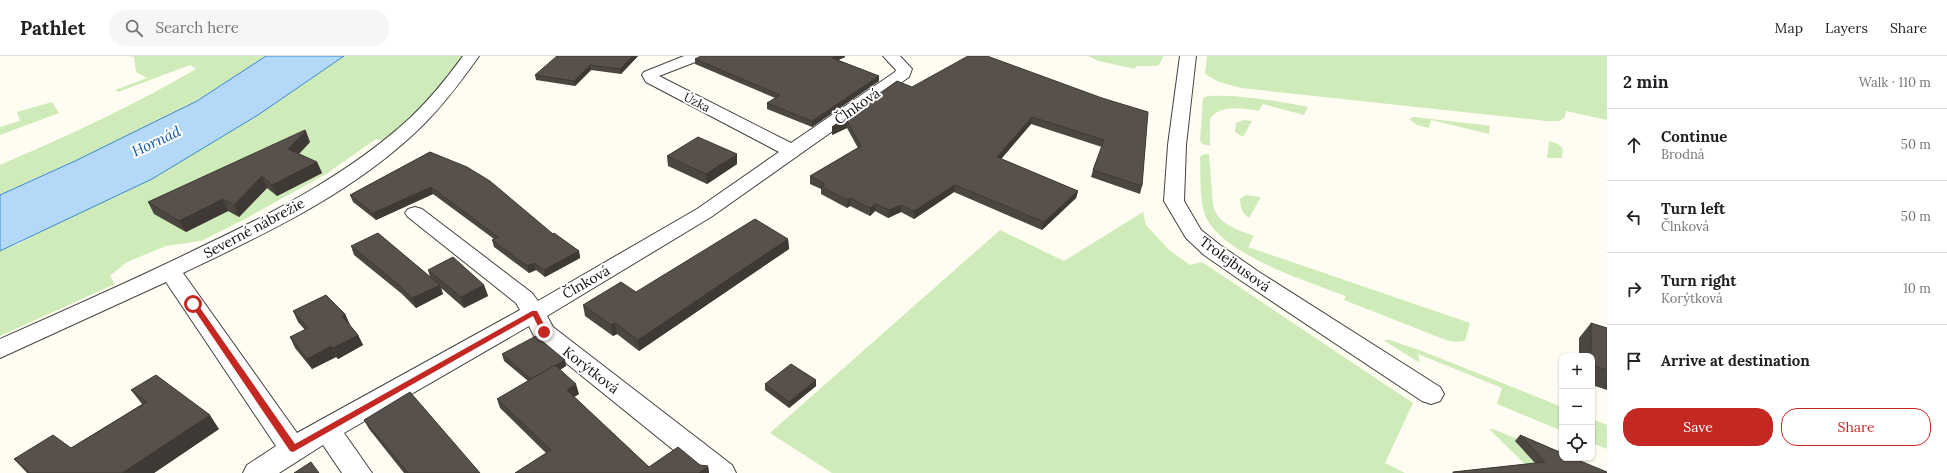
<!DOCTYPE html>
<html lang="en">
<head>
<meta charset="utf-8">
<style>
	body { margin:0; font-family:Lora,serif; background:#f6f6f6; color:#202124 }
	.controls { position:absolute; right:12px; bottom:12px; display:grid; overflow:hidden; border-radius:8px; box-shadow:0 1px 3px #0004 }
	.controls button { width:36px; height:36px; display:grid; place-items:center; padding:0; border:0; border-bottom:1px solid #e0e0e0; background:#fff; color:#202124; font:20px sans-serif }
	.stop { position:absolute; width:12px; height:12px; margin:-9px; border:3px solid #c42822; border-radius:50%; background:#fff }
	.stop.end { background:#c42822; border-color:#fff; box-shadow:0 1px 4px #0008 }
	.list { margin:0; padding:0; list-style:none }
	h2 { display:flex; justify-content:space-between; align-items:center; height:52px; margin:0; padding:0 16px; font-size:17px }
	h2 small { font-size:13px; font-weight:400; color:#757577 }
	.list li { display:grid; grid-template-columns:26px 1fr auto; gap:12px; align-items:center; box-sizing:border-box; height:72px; padding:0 16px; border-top:1px solid #e0e0e0 }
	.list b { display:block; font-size:15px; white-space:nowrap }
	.list p { margin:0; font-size:13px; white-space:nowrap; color:#757577 }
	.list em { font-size:13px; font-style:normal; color:#757577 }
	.actions { display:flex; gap:8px; padding:12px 16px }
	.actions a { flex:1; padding:9px 0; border:1px solid #c42822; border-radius:16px; text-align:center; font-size:14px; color:#c42822 }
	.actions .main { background:#c42822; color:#fff }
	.icon { flex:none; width:22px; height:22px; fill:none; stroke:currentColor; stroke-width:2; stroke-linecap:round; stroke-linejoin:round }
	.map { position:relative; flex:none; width:1607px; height:417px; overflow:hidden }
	header { display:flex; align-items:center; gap:24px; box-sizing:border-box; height:56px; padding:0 20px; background:#fff; border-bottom:1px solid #e0e0e0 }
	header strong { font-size:19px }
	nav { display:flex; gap:22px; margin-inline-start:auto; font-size:14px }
	.search { width:280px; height:36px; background:#f6f6f6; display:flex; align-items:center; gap:10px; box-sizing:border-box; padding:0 14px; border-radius:16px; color:#757577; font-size:15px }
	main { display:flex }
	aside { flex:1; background:#fff }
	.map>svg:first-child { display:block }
	.green { fill:#cfebb9 }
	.water { fill:#b4d9f8; stroke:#3887d2 }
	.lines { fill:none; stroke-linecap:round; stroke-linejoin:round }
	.street-casing { stroke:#424242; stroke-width:2 }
	.street { fill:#fff; fill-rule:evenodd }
	.wall { fill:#4c4640 }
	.shaded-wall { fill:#3e3934 }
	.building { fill:#58514b; stroke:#3e3934 }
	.route { fill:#c42822 }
	.labels { text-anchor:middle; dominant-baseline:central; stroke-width:4; stroke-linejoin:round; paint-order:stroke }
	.far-street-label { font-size:12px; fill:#0f0f0f; stroke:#fff }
	.street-label { font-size:14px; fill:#0f0f0f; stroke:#fff }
	.water-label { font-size:15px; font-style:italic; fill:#1359a6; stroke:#fff }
</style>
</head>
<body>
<header>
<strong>Pathlet</strong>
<div class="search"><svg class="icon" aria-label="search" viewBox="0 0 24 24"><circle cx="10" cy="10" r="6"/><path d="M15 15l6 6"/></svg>Search here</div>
<nav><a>Map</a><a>Layers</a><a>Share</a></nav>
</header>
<main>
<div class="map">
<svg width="1607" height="417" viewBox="0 0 1607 417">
	<rect width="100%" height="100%" fill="#fffdf1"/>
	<!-- green -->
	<g class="green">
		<path d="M130,0h136l-69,45 -122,60 -75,34v-30c67,-29 133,-59 196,-96l-6,-4 -72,27 -3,-2 32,-12 -11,-6 -2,-15z"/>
		<polygon points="344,0 462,0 435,48 393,86 376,83 326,118 247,162 201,185 166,190 127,206 110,220 115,228 0,280 0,195 20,187 258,59"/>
		<polygon points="1088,0 1163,0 1160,8 1157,10 1136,10 1135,13 1099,5"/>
		<polygon points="1207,0 1607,0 1607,64 1566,55 1565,61 1559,65 1546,65 1241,32 1219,26 1205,18"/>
		<path d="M1208,40c30,-2 70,5 100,11l-4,8 -41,-11 -4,7c-14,-3 -40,-7 -49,8v27l-7,-2 -3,-3 3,-43z"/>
		<polygon points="52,46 59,57 0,79 0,71 20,65 17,56"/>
		<polygon points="1414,61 1484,69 1490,70 1489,78 1431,64 1429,72 1417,69 1409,63"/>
		<polygon points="1244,64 1252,65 1243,81 1235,76 1236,67"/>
		<polygon points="1549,85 1558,88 1563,93 1562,102 1547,102"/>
		<path d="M1204,98h5l4,51c4,19 25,25 41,31l-6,11 222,76 -5,18 -10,1 -9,-2 -102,-40 2,-4c-37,-14 -126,-42 -141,-81 -6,-18 -4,-40 -5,-58z"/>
		<path d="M1246,139l15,2 -12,21c-8,-5 -8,-11 -9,-19z"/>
		<polygon points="1143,156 1146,169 1169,194 1190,209 1202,206 1413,347 1385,407 1405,417 832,417 770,377 1000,174 1064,205"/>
		<polygon points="1383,284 1390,284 1422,295 1562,351 1562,375 1497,348 1502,332 1418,298 1420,307"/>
		<polygon points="1592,363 1607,369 1607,393 1592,387"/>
		<polygon points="1489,373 1493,373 1598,417 1534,417"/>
	</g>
	<!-- water -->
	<polygon class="water" points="266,0 344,0 258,59 152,123 0,195 0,139 75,105 197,45"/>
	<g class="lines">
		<defs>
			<g id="street">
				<path d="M463,0h16c-17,24 -34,47 -55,68 -67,67 -157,109 -241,149l114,160 223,-123 -4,-7 -108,-86 -3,-4 3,-4 7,-2 7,2 110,84 6,8 159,-92 82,-57 -133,-70 -4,-7 2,-3 40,-16h22l-3,3 -44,17 132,67 104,-71 1,-2 -13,-14h17l12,13 -3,8 -198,140 -164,99 6,11 179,138 4,8h-34l-167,-135 -6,-12 -185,107 28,40h-30l-19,-28 -44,28h-36l4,-8 29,-19 -110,-164 -166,76v-19c68,-30 136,-60 203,-93 74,-35 147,-73 207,-128 20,-19 37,-40 53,-62z"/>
				<polygon points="1180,0 1196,0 1186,89 1184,145 1201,174 1220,189 1259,216 1440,331 1444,338 1440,345 1431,348 1422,345 1243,226 1204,199 1186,182 1164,145 1168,89"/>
			</g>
		</defs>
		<!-- street casing -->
		<use href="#street" class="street-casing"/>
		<!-- street -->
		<use href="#street" class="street"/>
	</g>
	<!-- wall -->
	<g class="wall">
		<polygon points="638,0 621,18 591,14 575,30 536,24 535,19"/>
		<polygon points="701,0 845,0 845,1 838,4 879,20 879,25 812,71 767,53 767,47 775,42 695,8 695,3"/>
		<polygon points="912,31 1102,42 1142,130 1140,138 1091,121 1093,114 1102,91 1031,68 1001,103 1078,135 1076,142 1042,174 954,136 914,163 901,156 888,162 875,155 870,160 850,150 847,152 821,138 821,133 810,128 810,120 858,92 847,72 832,79 832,71"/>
		<polygon points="310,86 299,98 317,106 322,117 277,140 267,132 239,161 228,155 186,176 154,158 148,146"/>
		<polygon points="430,96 553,178 579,195 580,202 545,221 536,214 529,217 494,191 492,184 494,183 433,138 376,164 353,146 350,139"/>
		<polygon points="667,100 737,108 707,128 668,110"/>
		<polygon points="788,183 789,193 639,295 617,278 613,280 585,260 583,249 636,236"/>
		<polygon points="351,190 430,221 428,214 484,229 488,240 464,252 441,232 443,238 416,252 402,238 354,199"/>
		<polygon points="293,255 345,258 350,269 358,279 363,289 338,303 336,301 312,313 295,292 290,281 305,274 298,266"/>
		<polygon points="1591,267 1607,272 1607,334 1592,329 1592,300 1579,300 1579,282"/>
		<polygon points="502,298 565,304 566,310 560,314 579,338 574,341 649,411 700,409 708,410 709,417 515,417 546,397 500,352 497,343 528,325 504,305"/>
		<polygon points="816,324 816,330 789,352 765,334 765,328"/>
		<polygon points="131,334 219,373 154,417 27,417 14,403 71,392 142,348"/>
		<polygon points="364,364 480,417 404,417 369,373"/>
		<polygon points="1520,379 1607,417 1452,417 1453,416 1535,407 1515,385"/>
	</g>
	<!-- shaded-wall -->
	<g class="shaded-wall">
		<polygon points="633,0 638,0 621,18 620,13"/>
		<polygon points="836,0 845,0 845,1 832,7 832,2"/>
		<polygon points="590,9 591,14 575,30 574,25"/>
		<polygon points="879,20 879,25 812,71 812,65"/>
		<polygon points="1032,61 1031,68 996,109 997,101"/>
		<polygon points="847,65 847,72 832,79 832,71"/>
		<polygon points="306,75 310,86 293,104 288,93"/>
		<polygon points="737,98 737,108 707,128 706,118"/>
		<polygon points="317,106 322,117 277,140 272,129"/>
		<polygon points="262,120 267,132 239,161 234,149"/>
		<polygon points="955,129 954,136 914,163 914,155"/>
		<polygon points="431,131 433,138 376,164 373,157"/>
		<polygon points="1078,135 1076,142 1042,174 1044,166"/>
		<polygon points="850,142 850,150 847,152 848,144"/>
		<polygon points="223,143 228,155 186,176 179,165"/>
		<polygon points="876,148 875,155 870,160 870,152"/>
		<polygon points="901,149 901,156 888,162 889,154"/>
		<polygon points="788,183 789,193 639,295 638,284"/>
		<polygon points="579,195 580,202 545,221 544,214"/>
		<polygon points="534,207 536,214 529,217 527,210"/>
		<polygon points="440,229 443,238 416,252 412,242"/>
		<polygon points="484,229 488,240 464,252 461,241"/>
		<polygon points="345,258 350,269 342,260"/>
		<polygon points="615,267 617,278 613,280 611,269"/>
		<polygon points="358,279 363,289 338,303 333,292"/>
		<polygon points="331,290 336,301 312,313 307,303"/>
		<polygon points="565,304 566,310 533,330 531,324"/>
		<polygon points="816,324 816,330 789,352 789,346"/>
		<polygon points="576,328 579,338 569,344 567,334"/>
		<polygon points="210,359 219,373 154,417 122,417"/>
		<polygon points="708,410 709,417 699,417"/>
	</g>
	<!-- building -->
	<g class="building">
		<polygon points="557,0 633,0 620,13 590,9 574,25 535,19"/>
		<polygon points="701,0 836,0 832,2 879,20 812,65 767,47 780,39 695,3"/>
		<polygon points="968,0 987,0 1102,42 1148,56 1142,130 1093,114 1104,84 1032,61 997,101 1078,135 1044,166 955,129 914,155 901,149 889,154 876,148 870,152 850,142 848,144 821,131 825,128 810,120 861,90 847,65 832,71 897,25 912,31"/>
		<polygon points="305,74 306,75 288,93 317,106 272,129 262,120 234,149 223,143 179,165 148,146"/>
		<polygon points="698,81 737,98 706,118 667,100"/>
		<polygon points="430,96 467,111 490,125 553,178 554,177 579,195 544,214 534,207 527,210 492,184 498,181 431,131 373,157 350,139"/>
		<polygon points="755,163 788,183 638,284 615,267 611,269 583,249 621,226 636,236"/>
		<polygon points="378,177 440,229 412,242 399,229 351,190"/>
		<polygon points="453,201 484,229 461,241 428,214"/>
		<polygon points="326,239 345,258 342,260 358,279 333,292 331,290 307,303 290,281 308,272 293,255"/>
		<polygon points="1591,267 1607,272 1607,314 1592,309 1592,300 1591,300"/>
		<polygon points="536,280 565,304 531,323 502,298"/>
		<polygon points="791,308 816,324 789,346 765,328"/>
		<polygon points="555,309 576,328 567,334 649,411 678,391 700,409 708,410 699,417 515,417 551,394 497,343"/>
		<polygon points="156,319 210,359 122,417 30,417 14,403 53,379 71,392 147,346 131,334"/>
		<polygon points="410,336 480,417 408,417 364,364"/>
		<polygon points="1520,379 1562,397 1562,402 1573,402 1607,416 1607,417 1454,417 1453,416 1545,406"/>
		<polygon points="311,406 319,417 294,417"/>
	</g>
	<!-- route -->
	<polygon class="route" points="191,246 196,246 295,388 532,255 537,255 548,276 547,278 542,278 533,260 293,396 290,395 191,249"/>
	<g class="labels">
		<!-- far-street labels -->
		<g class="far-street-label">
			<text transform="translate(697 46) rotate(27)">Úzka</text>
		</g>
		<!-- street labels -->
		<g class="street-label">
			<text transform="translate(857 50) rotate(-35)">Člnková</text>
			<text transform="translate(254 172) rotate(-28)">Severné nábrežie</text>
			<text transform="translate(1235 208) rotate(36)">Trolejbusová</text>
			<text transform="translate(586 226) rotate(-30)">Člnková</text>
			<text transform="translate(591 314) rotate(38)">Korýtková</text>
		</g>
		<!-- water labels -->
		<g class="water-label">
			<text transform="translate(156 85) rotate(-25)">Hornád</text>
		</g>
	</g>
</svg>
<div class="controls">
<button>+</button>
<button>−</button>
<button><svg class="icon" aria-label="locate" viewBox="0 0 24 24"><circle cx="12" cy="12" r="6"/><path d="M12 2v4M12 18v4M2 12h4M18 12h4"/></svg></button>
</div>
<div class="stop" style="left:193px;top:248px"></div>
<div class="stop end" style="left:544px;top:276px"></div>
</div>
<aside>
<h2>2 min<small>Walk · 110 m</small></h2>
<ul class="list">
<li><svg class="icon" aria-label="ahead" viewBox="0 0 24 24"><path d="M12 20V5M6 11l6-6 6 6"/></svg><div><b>Continue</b><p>Brodná</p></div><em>50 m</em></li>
<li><svg class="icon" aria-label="left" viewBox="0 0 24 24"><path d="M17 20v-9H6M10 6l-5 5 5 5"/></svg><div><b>Turn left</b><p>Člnková</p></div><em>50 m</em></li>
<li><svg class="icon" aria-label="right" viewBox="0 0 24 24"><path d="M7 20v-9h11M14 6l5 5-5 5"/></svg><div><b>Turn right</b><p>Korýtková</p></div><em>10 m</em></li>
<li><svg class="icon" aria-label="arrive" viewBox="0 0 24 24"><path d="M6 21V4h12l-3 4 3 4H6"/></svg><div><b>Arrive at destination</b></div></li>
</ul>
<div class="actions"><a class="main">Save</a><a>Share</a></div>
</aside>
</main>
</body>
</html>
